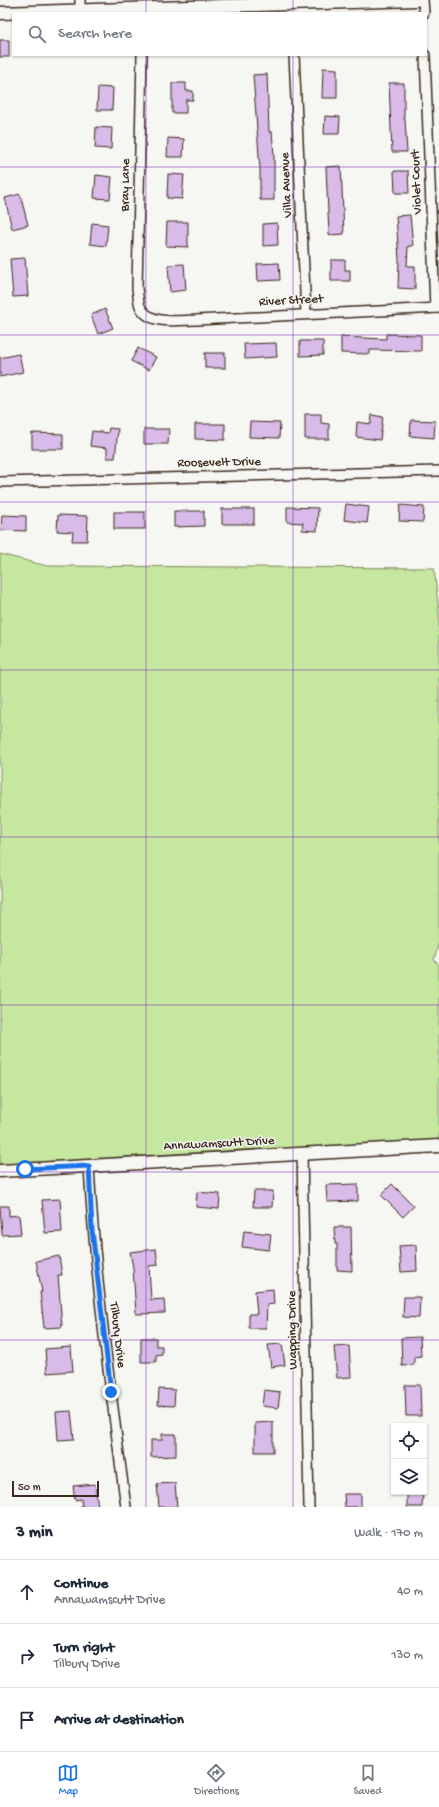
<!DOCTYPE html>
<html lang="en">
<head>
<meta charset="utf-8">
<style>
	body { margin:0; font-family:"Gochi Hand",sans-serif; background:#f6f6f7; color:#1f2937 }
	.controls { position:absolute; right:12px; bottom:12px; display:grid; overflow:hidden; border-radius:0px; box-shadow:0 1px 3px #0004 }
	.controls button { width:36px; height:36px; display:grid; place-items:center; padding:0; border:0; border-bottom:1px solid #e0e1e3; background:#fff; color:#1f2937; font:20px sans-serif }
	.scale { position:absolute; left:12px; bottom:10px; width:87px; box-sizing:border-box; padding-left:4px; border:2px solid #3b2a1e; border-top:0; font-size:11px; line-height:14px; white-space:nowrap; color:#3b2a1e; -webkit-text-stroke:3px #f6f6f2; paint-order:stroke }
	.stop { position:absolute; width:12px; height:12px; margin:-9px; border:3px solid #1a73e8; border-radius:50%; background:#fff }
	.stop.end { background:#1a73e8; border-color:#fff; box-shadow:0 1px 4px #0008 }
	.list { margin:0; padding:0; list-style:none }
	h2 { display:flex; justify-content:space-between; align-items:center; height:52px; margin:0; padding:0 16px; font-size:17px }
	h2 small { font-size:13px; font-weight:400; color:#747a83 }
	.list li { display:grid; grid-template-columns:26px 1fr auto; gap:12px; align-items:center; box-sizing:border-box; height:64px; padding:0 16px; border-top:1px solid #e0e1e3 }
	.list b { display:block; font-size:15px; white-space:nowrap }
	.list p { margin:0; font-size:13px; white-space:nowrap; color:#747a83 }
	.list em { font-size:13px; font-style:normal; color:#747a83 }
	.icon { flex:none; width:22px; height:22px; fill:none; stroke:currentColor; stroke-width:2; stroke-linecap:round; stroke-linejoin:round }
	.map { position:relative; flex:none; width:439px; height:1507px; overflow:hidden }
	.search { position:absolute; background:#fff; box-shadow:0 1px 3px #0004; left:12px; right:12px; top:12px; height:44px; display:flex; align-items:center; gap:10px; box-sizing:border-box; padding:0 14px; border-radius:0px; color:#747a83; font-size:15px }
	.sheet { height:244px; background:#fff }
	nav { display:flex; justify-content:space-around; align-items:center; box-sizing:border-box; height:56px; border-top:1px solid #e0e1e3; background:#fff; font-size:11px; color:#747a83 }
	nav a { display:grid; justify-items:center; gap:2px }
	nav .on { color:#1a73e8 }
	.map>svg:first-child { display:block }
	.green { fill:#c5e79f; stroke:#80885e }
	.building { fill:#d8bbe8; stroke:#3b2a1e }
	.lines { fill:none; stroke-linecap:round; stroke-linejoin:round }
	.minor-casing { stroke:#3b2a1e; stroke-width:12 }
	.tertiary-casing { stroke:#3b2a1e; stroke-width:15 }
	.minor { stroke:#f6f6f2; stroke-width:9 }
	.tertiary { stroke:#f6f6f2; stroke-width:12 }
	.route { stroke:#1a73e8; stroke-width:5 }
	.grid { fill:none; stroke:#7b2cbf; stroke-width:1; stroke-opacity:0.55 }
	.labels { text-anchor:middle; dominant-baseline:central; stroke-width:3; stroke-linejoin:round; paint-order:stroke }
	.street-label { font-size:13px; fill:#3b2a1e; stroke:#f6f6f2 }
</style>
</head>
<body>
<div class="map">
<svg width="439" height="1507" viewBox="0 0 439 1507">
	<rect width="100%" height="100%" fill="#f6f6f2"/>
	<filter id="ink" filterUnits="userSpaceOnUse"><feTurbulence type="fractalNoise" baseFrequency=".025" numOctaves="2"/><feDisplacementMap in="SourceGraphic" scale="8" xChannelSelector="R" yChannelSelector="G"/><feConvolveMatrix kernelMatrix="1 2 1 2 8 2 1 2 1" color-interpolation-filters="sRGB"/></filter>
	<g filter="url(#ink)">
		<!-- green -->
		<polygon class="green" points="0,554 47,566 434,568 439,612 439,942 434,960 439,965 439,1142 0,1169"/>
		<!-- building -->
		<g class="building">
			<rect x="0" y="40" width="9" height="17"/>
			<polygon points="323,68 337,69 337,98 322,98"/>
			<polygon points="267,74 269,132 272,132 274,154 274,200 260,200 260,169 253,75"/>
			<polygon points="172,83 186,83 186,91 193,91 193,100 186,100 186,113 172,113"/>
			<polygon points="389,83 404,83 404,119 405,119 407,152 392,152"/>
			<polygon points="98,87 113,88 112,110 97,110"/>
			<polygon points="325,116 340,117 339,134 324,134"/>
			<polygon points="96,127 112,128 111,149 95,148"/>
			<polygon points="168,138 184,139 183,157 167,157"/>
			<polygon points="341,166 344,234 329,235 326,167"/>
			<polygon points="394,171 408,171 409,193 395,193"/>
			<polygon points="168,174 184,175 182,199 167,198"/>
			<polygon points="96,175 112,177 110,199 94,198"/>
			<polygon points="20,194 28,225 12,229 5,198"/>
			<polygon points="410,215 413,246 408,246 407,266 415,266 415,289 398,288 399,260 396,216"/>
			<polygon points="167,222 188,222 188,247 166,246"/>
			<polygon points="92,223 108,225 106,246 90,244"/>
			<polygon points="277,223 278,245 263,246 263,224"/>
			<polygon points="25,258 28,296 13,297 10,259"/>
			<polygon points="331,260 345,260 345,270 350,270 350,281 331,281"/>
			<polygon points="279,263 280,280 258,281 257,264"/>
			<polygon points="184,264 186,290 170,292 168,265"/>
			<polygon points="105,309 113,328 98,334 91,315"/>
			<polygon points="386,334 421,335 421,351 370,350 370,354 341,353 341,337 386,339"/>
			<polygon points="300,341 323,341 323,355 300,356"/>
			<polygon points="276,343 277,357 245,359 244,344"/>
			<polygon points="138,348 156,357 149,370 131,361"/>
			<rect x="205" y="353" width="20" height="15"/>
			<polygon points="19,354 23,372 0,377 0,358"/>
			<polygon points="305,414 321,414 321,423 329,424 329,439 305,439"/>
			<polygon points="372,415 383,417 380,440 356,437 357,422 371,424"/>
			<polygon points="411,420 435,421 434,438 410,436"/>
			<polygon points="250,422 280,423 279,438 249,437"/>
			<polygon points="195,424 225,424 225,440 195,439"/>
			<polygon points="109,428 118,429 115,458 107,458 107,448 90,446 92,431 108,433"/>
			<polygon points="144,429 169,429 168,444 144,444"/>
			<polygon points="32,433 63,434 63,449 32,449"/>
			<polygon points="346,504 369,507 367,523 344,520"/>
			<polygon points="400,505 424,507 423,522 399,521"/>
			<polygon points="287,507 318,508 317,531 302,530 303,523 287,522"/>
			<rect x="222" y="509" width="32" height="15"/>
			<polygon points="174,511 204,511 204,526 174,527"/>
			<rect x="114" y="512" width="31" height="17"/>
			<polygon points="2,515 26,516 26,531 1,530"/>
			<polygon points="58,515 88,516 87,541 72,541 73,532 57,531"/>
			<polygon points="358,1184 358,1201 327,1202 326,1185"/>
			<polygon points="392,1184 414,1206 403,1217 381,1195"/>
			<polygon points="254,1191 273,1191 272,1207 253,1207"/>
			<polygon points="197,1192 220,1194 219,1209 196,1207"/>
			<polygon points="60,1199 62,1232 45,1233 42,1200"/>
			<polygon points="0,1206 9,1206 9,1216 19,1215 21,1234 2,1235"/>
			<polygon points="334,1227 351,1227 352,1271 337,1270 337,1244 335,1244"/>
			<polygon points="244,1231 271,1234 269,1250 242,1247"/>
			<polygon points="416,1245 417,1271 401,1272 399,1246"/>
			<polygon points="156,1249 158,1265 149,1266 151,1300 164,1299 165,1313 136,1314 133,1268 130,1252"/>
			<polygon points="59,1256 62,1275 58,1275 62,1327 44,1328 40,1292 42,1292 36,1261"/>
			<polygon points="273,1289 274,1304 267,1305 266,1328 249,1328 249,1314 257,1314 255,1291"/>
			<polygon points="404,1297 420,1297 419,1318 403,1317"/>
			<polygon points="420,1337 421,1356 414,1357 414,1365 402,1366 401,1338"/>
			<polygon points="141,1338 156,1338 156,1346 162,1346 162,1354 156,1355 156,1362 141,1362"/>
			<polygon points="282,1344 285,1365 271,1367 268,1345"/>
			<polygon points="349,1346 351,1377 337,1378 334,1347"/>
			<polygon points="71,1347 73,1371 47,1373 45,1349"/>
			<polygon points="405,1385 420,1385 421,1416 406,1416"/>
			<polygon points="159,1389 175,1390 174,1406 158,1405"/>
			<polygon points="264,1390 280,1392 278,1408 262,1406"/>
			<polygon points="71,1411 74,1439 58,1440 56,1412"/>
			<polygon points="273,1422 273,1452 255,1452 255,1423"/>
			<polygon points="162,1434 176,1434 176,1456 151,1457 151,1440 162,1440"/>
			<polygon points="175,1483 177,1507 159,1507 157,1484"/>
			<polygon points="95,1484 98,1507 82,1507 81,1499 75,1500 73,1486"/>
			<polygon points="407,1492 423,1492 422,1507 407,1507"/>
			<polygon points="344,1494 361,1494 361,1507 345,1507"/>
		</g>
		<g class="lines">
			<defs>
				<g id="minor">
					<polyline points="80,0 80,10"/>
					<polyline points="423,0 424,13"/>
					<path d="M142,55l-5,233c1,6 1,13 3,18 8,20 40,14 56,14l243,-12"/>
					<polyline points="294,55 306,314"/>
					<polyline points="425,55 435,308"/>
					<polyline points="0,482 439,471"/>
					<polyline points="302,1153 309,1507"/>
					<path d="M89,1166c6,114 22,227 37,341"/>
				</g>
				<g id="tertiary">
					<polyline points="0,13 416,0"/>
					<polyline points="0,1171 439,1146"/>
				</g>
			</defs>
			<!-- minor casing -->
			<use href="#minor" class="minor-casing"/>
			<!-- tertiary casing -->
			<use href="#tertiary" class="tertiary-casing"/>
			<!-- minor -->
			<use href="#minor" class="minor"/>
			<!-- tertiary -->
			<use href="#tertiary" class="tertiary"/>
		</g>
	</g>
	<g class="lines" filter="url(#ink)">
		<!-- route -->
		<polyline class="route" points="25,1169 89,1166 92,1230 111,1392"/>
	</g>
	<!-- grid -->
	<path class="grid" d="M146,0v13M293,0v13M146,55v1452M293,55v1452M0,167h439M0,335h439M0,502h439M0,670h439M0,837h439M0,1005h439M0,1172h439M0,1340h439"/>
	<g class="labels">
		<!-- street labels -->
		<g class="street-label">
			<text transform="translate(417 182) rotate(-92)">Violet Court</text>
			<text transform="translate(126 185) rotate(-89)">Bray Lane</text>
			<text transform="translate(287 185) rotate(-93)">Villa Avenue</text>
			<text transform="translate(291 301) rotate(-3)">River Street</text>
			<text transform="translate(219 463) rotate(-1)">Roosevelt Drive</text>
			<text transform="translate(219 1144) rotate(-3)">Annawamscutt Drive</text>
			<text transform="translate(293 1330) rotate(-91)">Wapping Drive</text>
			<text transform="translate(117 1335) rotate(83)">Tilbury Drive</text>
		</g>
	</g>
</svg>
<div class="controls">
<button><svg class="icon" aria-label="locate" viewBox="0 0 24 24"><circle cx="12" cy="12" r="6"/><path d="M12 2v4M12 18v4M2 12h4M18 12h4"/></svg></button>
<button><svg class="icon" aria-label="layers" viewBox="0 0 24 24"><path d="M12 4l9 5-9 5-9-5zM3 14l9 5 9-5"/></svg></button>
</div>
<div class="scale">50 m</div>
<div class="stop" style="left:25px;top:1169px"></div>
<div class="stop end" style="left:111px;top:1392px"></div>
<div class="search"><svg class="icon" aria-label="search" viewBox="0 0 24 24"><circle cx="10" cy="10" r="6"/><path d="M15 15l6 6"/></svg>Search here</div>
</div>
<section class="sheet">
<h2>3 min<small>Walk · 170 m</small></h2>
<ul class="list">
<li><svg class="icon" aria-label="ahead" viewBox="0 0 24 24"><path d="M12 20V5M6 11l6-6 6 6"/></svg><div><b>Continue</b><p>Annawamscutt Drive</p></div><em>40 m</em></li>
<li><svg class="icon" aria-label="right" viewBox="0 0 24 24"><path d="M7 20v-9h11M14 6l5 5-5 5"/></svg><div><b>Turn right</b><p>Tilbury Drive</p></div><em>130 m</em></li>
<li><svg class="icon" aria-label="arrive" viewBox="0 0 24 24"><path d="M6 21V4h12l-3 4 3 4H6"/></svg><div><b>Arrive at destination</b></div></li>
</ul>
</section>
<nav>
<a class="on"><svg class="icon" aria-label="map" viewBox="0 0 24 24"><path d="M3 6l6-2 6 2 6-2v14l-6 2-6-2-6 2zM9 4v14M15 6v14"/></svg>Map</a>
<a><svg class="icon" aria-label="directions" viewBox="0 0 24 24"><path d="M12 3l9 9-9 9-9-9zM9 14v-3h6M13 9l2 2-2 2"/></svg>Directions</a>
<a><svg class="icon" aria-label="saved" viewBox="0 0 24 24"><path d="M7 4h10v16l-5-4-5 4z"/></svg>Saved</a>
</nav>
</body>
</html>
